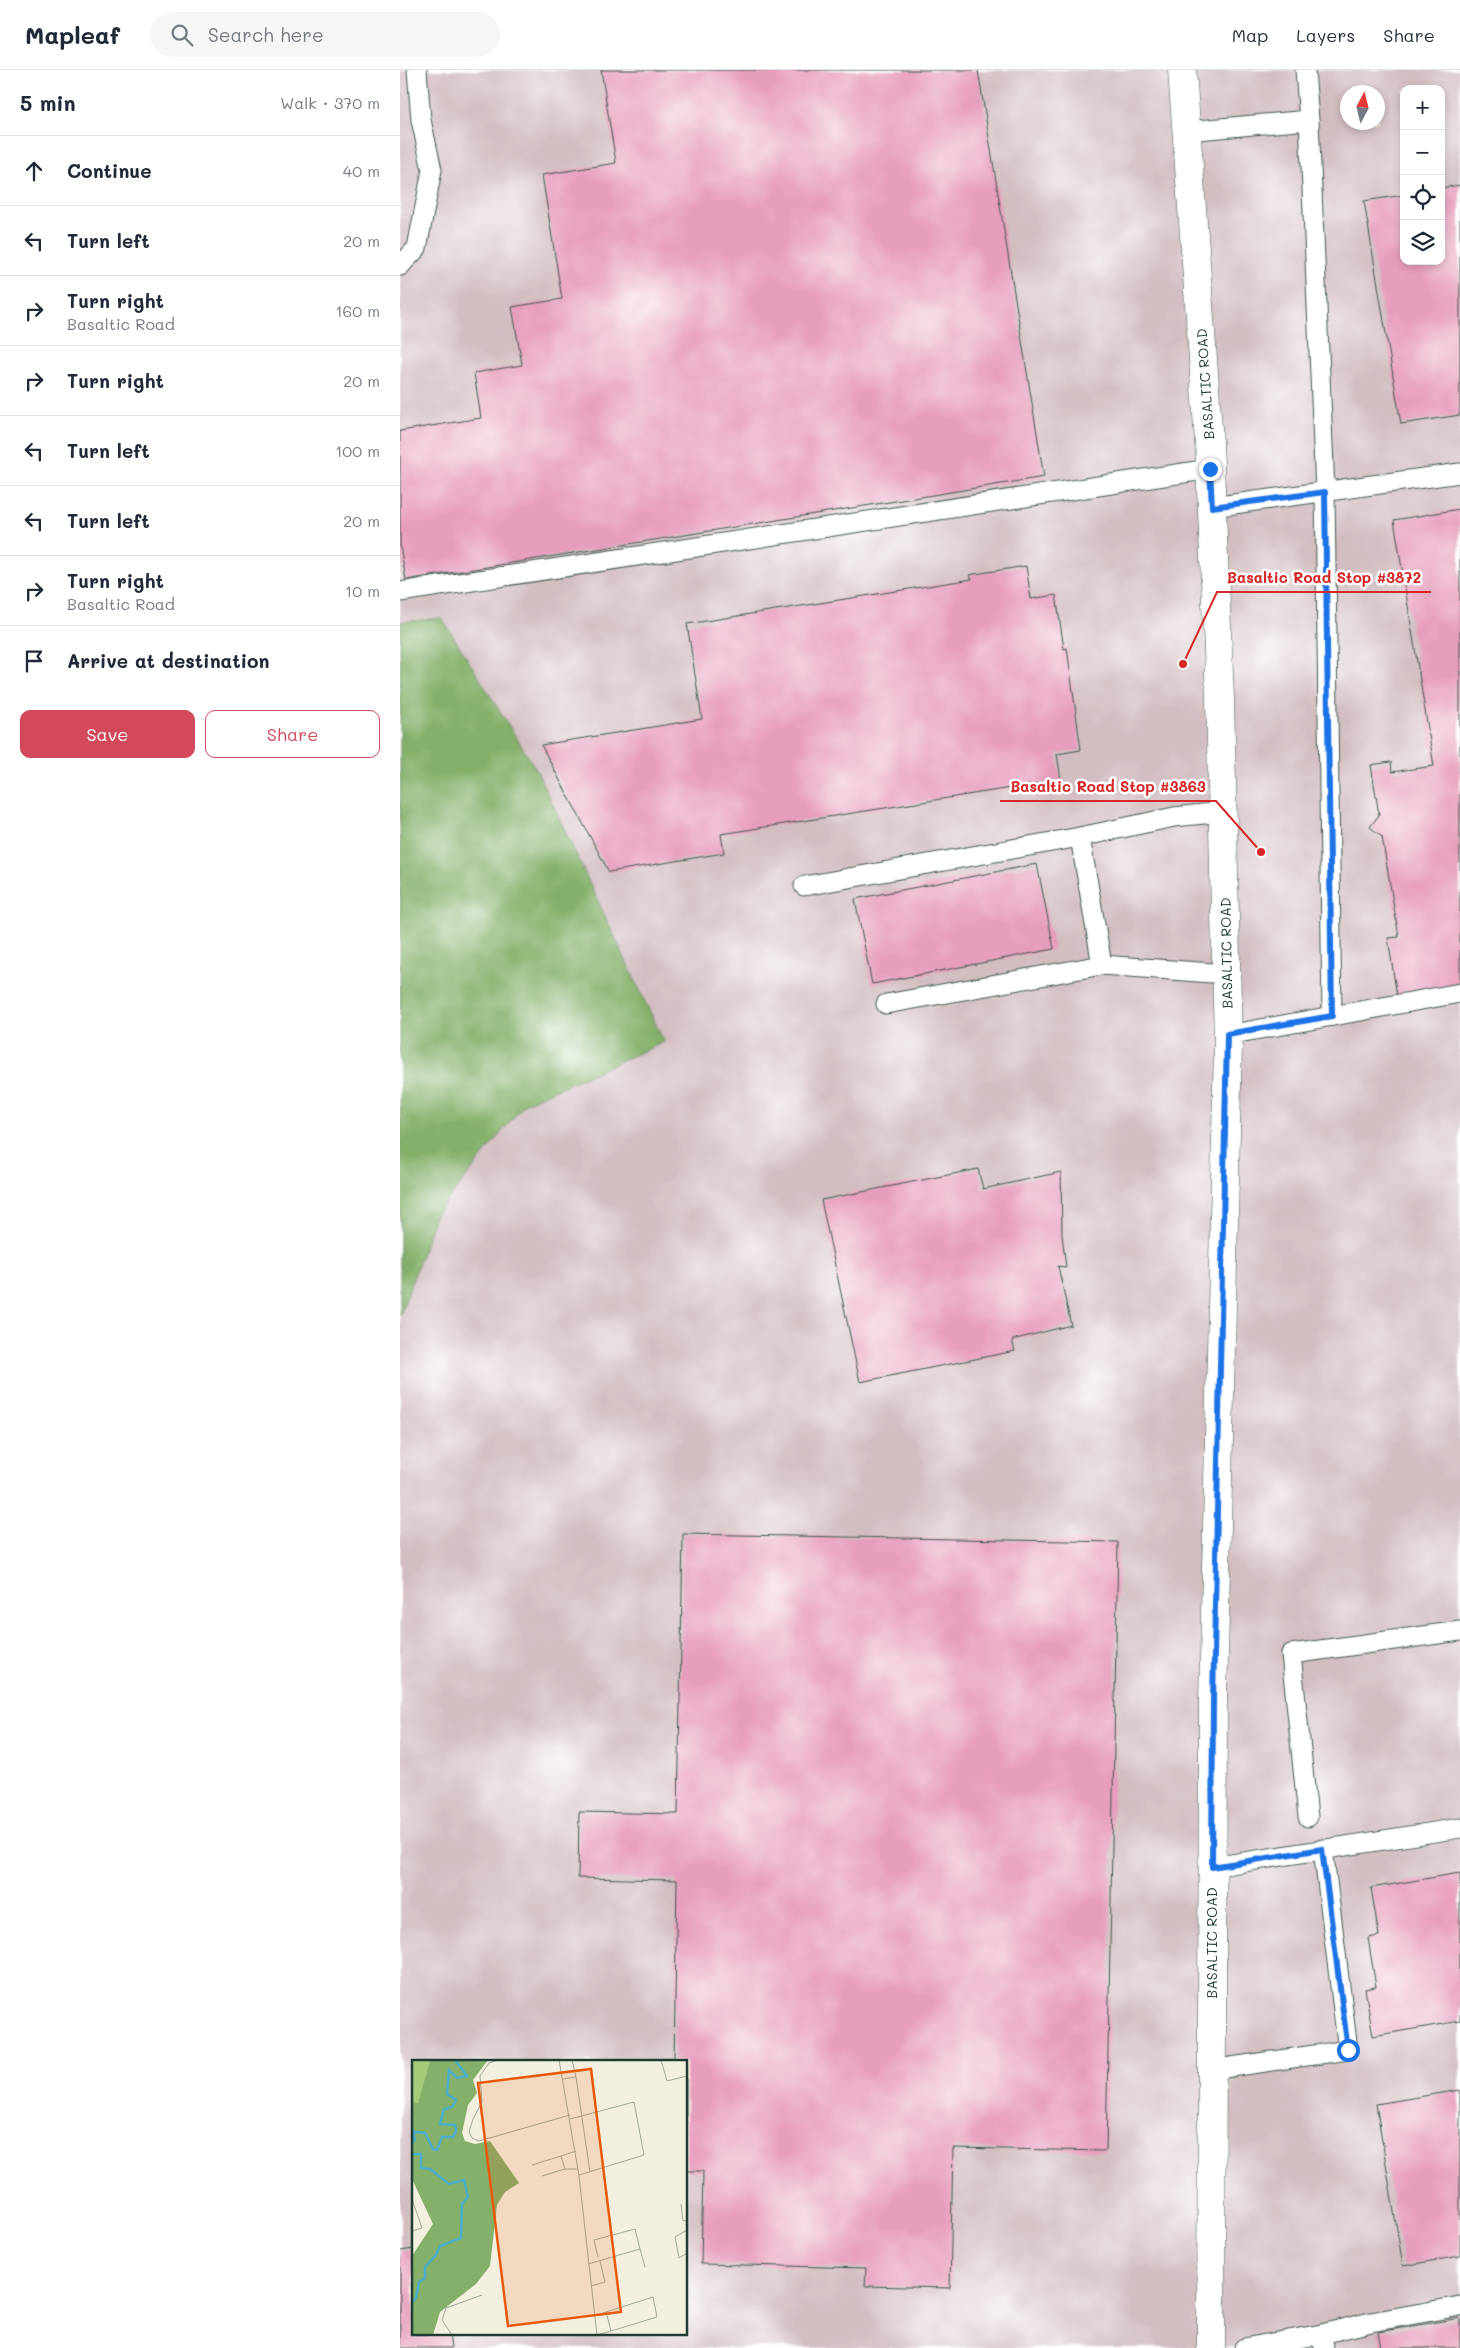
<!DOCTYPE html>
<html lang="en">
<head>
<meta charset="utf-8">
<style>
	body { margin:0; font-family:Mali,sans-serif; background:#f6f6f7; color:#1f2937 }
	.controls { position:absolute; right:15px; top:15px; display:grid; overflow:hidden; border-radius:10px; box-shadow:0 2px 8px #0003 }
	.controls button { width:45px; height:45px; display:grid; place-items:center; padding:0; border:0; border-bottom:1px solid #e0e1e3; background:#fff; color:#1f2937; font:25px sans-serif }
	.compass { position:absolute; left:940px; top:15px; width:45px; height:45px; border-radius:50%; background:#fff; box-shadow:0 2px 8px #0003; rotate:7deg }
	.stop { position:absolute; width:15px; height:15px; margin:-11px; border:4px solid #1a73e8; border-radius:50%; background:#fff }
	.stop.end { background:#1a73e8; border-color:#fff; box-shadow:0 1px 5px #0008 }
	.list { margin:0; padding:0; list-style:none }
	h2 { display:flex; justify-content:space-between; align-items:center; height:65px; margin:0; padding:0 20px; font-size:21px }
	h2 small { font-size:16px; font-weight:400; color:#747a83 }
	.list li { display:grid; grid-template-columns:32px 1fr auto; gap:15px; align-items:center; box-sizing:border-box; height:70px; padding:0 20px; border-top:1px solid #e0e1e3 }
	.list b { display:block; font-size:19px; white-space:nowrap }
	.list p { margin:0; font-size:16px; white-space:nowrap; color:#747a83 }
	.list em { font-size:16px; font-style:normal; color:#747a83 }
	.actions { display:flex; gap:10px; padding:15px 20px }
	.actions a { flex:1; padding:11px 0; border:1px solid #d1495b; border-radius:10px; text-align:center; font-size:18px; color:#d1495b }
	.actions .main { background:#d1495b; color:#fff }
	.icon { flex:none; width:28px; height:28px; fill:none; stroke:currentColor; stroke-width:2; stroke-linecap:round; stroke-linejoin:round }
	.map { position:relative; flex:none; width:1060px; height:2278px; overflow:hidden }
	header { display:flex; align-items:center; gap:30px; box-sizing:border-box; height:70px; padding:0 25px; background:#fff; border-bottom:1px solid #e0e1e3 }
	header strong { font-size:24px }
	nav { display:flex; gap:28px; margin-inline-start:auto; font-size:18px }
	.search { width:350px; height:45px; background:#f6f6f7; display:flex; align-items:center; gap:12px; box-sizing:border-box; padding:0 18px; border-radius:28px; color:#747a83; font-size:19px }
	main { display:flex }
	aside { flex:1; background:#fff }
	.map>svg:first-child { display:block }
	.industrial { fill:#d2bec1; fill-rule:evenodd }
	.forest { fill:#84b069; stroke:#52764e }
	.building { fill:#e79dbc }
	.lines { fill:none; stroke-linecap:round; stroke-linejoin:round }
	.lane-casing { stroke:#3f584e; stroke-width:21 }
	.street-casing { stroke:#3f584e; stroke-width:29 }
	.lane { stroke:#fff; stroke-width:19 }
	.street { stroke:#fff; stroke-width:28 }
	.route { stroke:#1a73e8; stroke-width:6 }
	.labels { text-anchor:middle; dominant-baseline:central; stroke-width:5; stroke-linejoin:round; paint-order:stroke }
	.street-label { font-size:14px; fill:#1f3d34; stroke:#fff }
	.inset-river { fill:none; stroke:#4baeca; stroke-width:2.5 }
	.inset-road { fill:none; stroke:#9fa89b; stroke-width:1 }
	.view { fill:#e8590c; fill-opacity:0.15; stroke:#e8590c; stroke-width:2.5 }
	.inset-edge { fill:none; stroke:#1f3d34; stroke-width:2.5 }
	.leader { fill:none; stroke:#d62828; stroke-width:2 }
	.callout-dot { fill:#d62828; stroke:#fff; stroke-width:2 }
	.callout-label { font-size:15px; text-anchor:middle; font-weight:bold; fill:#d62828; stroke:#fff; stroke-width:5; stroke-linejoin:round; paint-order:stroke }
</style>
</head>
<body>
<header>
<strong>Mapleaf</strong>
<div class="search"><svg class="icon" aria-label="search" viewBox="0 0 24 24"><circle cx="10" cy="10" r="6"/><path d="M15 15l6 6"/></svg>Search here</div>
<nav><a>Map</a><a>Layers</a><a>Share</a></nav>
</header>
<main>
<aside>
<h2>5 min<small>Walk · 370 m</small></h2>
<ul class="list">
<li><svg class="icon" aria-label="ahead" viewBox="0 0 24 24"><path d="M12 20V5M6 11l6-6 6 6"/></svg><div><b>Continue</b></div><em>40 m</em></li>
<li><svg class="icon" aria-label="left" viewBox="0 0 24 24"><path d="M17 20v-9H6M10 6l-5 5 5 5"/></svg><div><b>Turn left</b></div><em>20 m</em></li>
<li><svg class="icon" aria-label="right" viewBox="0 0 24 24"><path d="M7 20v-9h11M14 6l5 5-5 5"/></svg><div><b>Turn right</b><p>Basaltic Road</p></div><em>160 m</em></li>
<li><svg class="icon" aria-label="right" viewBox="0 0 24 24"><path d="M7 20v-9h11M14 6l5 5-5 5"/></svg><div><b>Turn right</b></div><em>20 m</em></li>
<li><svg class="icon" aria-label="left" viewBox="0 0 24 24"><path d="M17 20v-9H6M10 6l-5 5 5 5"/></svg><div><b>Turn left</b></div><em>100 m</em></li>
<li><svg class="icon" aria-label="left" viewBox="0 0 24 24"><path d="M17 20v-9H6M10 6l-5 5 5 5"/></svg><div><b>Turn left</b></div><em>20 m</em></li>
<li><svg class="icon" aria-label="right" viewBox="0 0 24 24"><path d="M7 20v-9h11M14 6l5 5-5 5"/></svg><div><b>Turn right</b><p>Basaltic Road</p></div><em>10 m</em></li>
<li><svg class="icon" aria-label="arrive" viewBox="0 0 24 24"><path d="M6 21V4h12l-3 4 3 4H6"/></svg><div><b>Arrive at destination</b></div></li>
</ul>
<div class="actions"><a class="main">Save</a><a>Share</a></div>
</aside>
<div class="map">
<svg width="1060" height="2278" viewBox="0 0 1060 2278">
	<rect width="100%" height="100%" fill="#fff"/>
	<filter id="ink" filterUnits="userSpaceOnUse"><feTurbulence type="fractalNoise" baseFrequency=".02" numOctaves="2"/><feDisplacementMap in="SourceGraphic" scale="10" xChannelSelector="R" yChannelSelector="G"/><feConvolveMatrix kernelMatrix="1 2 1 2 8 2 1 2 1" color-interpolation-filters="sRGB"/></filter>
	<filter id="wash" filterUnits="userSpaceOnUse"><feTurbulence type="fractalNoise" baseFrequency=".0096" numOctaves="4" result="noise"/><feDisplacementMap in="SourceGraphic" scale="20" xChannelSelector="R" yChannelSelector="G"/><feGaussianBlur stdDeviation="1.12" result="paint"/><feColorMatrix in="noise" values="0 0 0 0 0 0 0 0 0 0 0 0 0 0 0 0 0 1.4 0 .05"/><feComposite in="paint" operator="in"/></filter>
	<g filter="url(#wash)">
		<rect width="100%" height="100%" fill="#f4f0df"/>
		<!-- industrial -->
		<path class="industrial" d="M0,0h1060v2278h-1060v-1032l35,-100 90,-113 139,-61 -127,-271 -95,-153 -42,4zM1004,19h37v172h-37zM948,22h30v30h-30zM14,1992h272v272h-272z"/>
		<!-- forest -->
		<polygon class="forest" points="42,548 137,701 264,972 125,1033 35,1146 0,1246 0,552"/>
		<g id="blocks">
			<!-- building -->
			<g class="building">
				<polygon points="201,0 578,0 644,407 6,510 0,475 0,361 81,348 74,303 122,295 112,237 162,229 142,105 216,93"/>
				<polygon points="1060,115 1060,345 1001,354 964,131 1004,125 1004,191 1041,191 1041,118"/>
				<polygon points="1060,439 1060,922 998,933 988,868 999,867 982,767 970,757 979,745 971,695 991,692 992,702 1034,696 994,450"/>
				<polygon points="626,496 631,529 656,525 664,579 667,578 681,680 657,684 661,710 321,764 324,783 209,802 141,675 302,649 287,554 572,509 569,505"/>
				<polygon points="637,794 654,879 472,914 455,829"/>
				<polygon points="578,1099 583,1119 661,1102 662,1165 666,1197 658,1196 671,1255 612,1270 615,1281 460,1312 421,1130"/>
				<polygon points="283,1464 718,1472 706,2081 553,2078 550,2218 465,2216 466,2198 301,2194 303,2101 286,2101 286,1992 274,1992 277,1810 178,1808 179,1742 278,1744"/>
				<polygon points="1060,1803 1060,1951 973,1966 965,1919 976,1917 968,1868 979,1866 971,1818"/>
				<polygon points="1060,2020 1060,2186 1003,2196 976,2034"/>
				<polygon points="14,2179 14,2264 49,2264 51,2278 0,2278 0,2181"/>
				<polygon points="1060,2248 1060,2278 981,2278 978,2262"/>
			</g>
		</g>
	</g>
	<g filter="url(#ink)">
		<use href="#blocks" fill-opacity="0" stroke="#3f584e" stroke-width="1"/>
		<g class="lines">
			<defs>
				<g id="lane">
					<polyline points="905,0 909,50"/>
					<polyline points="787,61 909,50 925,421 932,946"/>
					<polyline points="0,196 17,178 32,100 21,50 17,0"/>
					<polyline points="812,437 1060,403"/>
					<polyline points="0,522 810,399"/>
					<polyline points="823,742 774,747 680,767 702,895 826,904"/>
					<polyline points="404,816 680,767"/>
					<polyline points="486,934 702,895"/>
					<polyline points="827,965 1060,923"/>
					<polyline points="908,1747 891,1584 1060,1561"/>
					<polyline points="812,1797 1060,1758"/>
					<polyline points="811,2000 948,1980 923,1779"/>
					<polyline points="922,2264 971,2252 1060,2236"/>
					<polyline points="844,2278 922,2264 924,2278"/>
				</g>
				<polyline id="street" points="782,0 809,372 820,627 828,975 813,1631 811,2278"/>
			</defs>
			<!-- lane casing -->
			<use href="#lane" class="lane-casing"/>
			<!-- street casing -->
			<use href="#street" class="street-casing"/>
			<!-- lane -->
			<use href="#lane" class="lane"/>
			<!-- street -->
			<use href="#street" class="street"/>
		</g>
	</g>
	<g class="lines" filter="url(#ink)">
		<!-- route -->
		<polyline class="route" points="810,399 812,437 925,422 932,946 827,964 813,1631 812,1797 922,1779 948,1980"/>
	</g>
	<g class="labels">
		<!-- street labels -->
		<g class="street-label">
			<text transform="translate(805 314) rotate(-94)">BASALTIC ROAD</text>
			<text transform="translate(826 883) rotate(-91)">BASALTIC ROAD</text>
			<text transform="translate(811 1873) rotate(-90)">BASALTIC ROAD</text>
		</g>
	</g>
	<!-- overview -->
	<g transform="translate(12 1990)">
		<rect width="275" height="275" fill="#f4f0df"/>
		<path d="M0,0h18l-12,44 -6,-2z" fill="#a5cd79"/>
		<path d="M18,0h58l-15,20 4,13 -9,12 -6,28 3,8 10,3 15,-3 29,42 -14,9 -8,13 -7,61 -14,18 -36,28 -7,23h-21v-79l21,-32 -21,-45v-77l6,1z" fill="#84b069"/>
		<path class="inset-river" d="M0,68l3,12 -3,3M2,72l11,1 8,16 4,1 5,-13h11l3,-6 -1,-6 -15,-1 4,-15 8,-2 4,-7 -9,-6 2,-24 8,8 10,-2 -12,-16M0,94h9v14l9,1 19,15 15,-4 4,17 -6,7 -1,34 -21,8 -4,9 -11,12v11l-6,4 -3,16 -4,4"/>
		<path class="inset-road" d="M86,0l-9,3 -9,13 2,26 -9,17 -4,13 3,6 7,3 91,-26M147,0l20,116 18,159M160,0l4,17M249,0l6,21 20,-5M151,19l13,-2 14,95M158,59l64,-17 10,53 -65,20M164,91l-15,5 4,13h13M120,105l29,-9M130,116l23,-7M0,139l10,29 -10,3M269,144l2,17 4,-1M275,170l-12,7 4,21 8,-5M228,189l5,18M176,204l52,-15 -5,-20 -41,11 4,17M179,226l14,-4 -5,-21M194,252l47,-15 4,20 -46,14M182,256l12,-4 5,19 -14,4M40,275l-10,-15 4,-12 36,-13"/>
		<path class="view" d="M179,9l30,243 -113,14 -30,-243z"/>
		<rect width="275" height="275" class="inset-edge"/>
	</g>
	<!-- callouts -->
	<path class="leader" d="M783 594L817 522H1031M861 782L816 731H600"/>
	<g class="callout-dot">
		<circle cx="783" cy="594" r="5"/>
		<circle cx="861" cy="782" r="5"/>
	</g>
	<g class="callout-label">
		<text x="924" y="513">Basaltic Road Stop #3872</text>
		<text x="708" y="722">Basaltic Road Stop #3863</text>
	</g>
</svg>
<div class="controls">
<button>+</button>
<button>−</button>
<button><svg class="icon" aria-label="locate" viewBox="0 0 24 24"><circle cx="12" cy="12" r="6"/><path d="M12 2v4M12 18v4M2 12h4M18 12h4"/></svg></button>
<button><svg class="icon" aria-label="layers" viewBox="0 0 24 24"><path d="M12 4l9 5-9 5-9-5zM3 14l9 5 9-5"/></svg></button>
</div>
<svg class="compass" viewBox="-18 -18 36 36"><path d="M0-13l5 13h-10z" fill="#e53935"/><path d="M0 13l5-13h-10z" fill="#747a83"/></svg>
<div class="stop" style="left:948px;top:1980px"></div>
<div class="stop end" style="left:810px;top:399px"></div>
</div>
</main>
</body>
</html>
